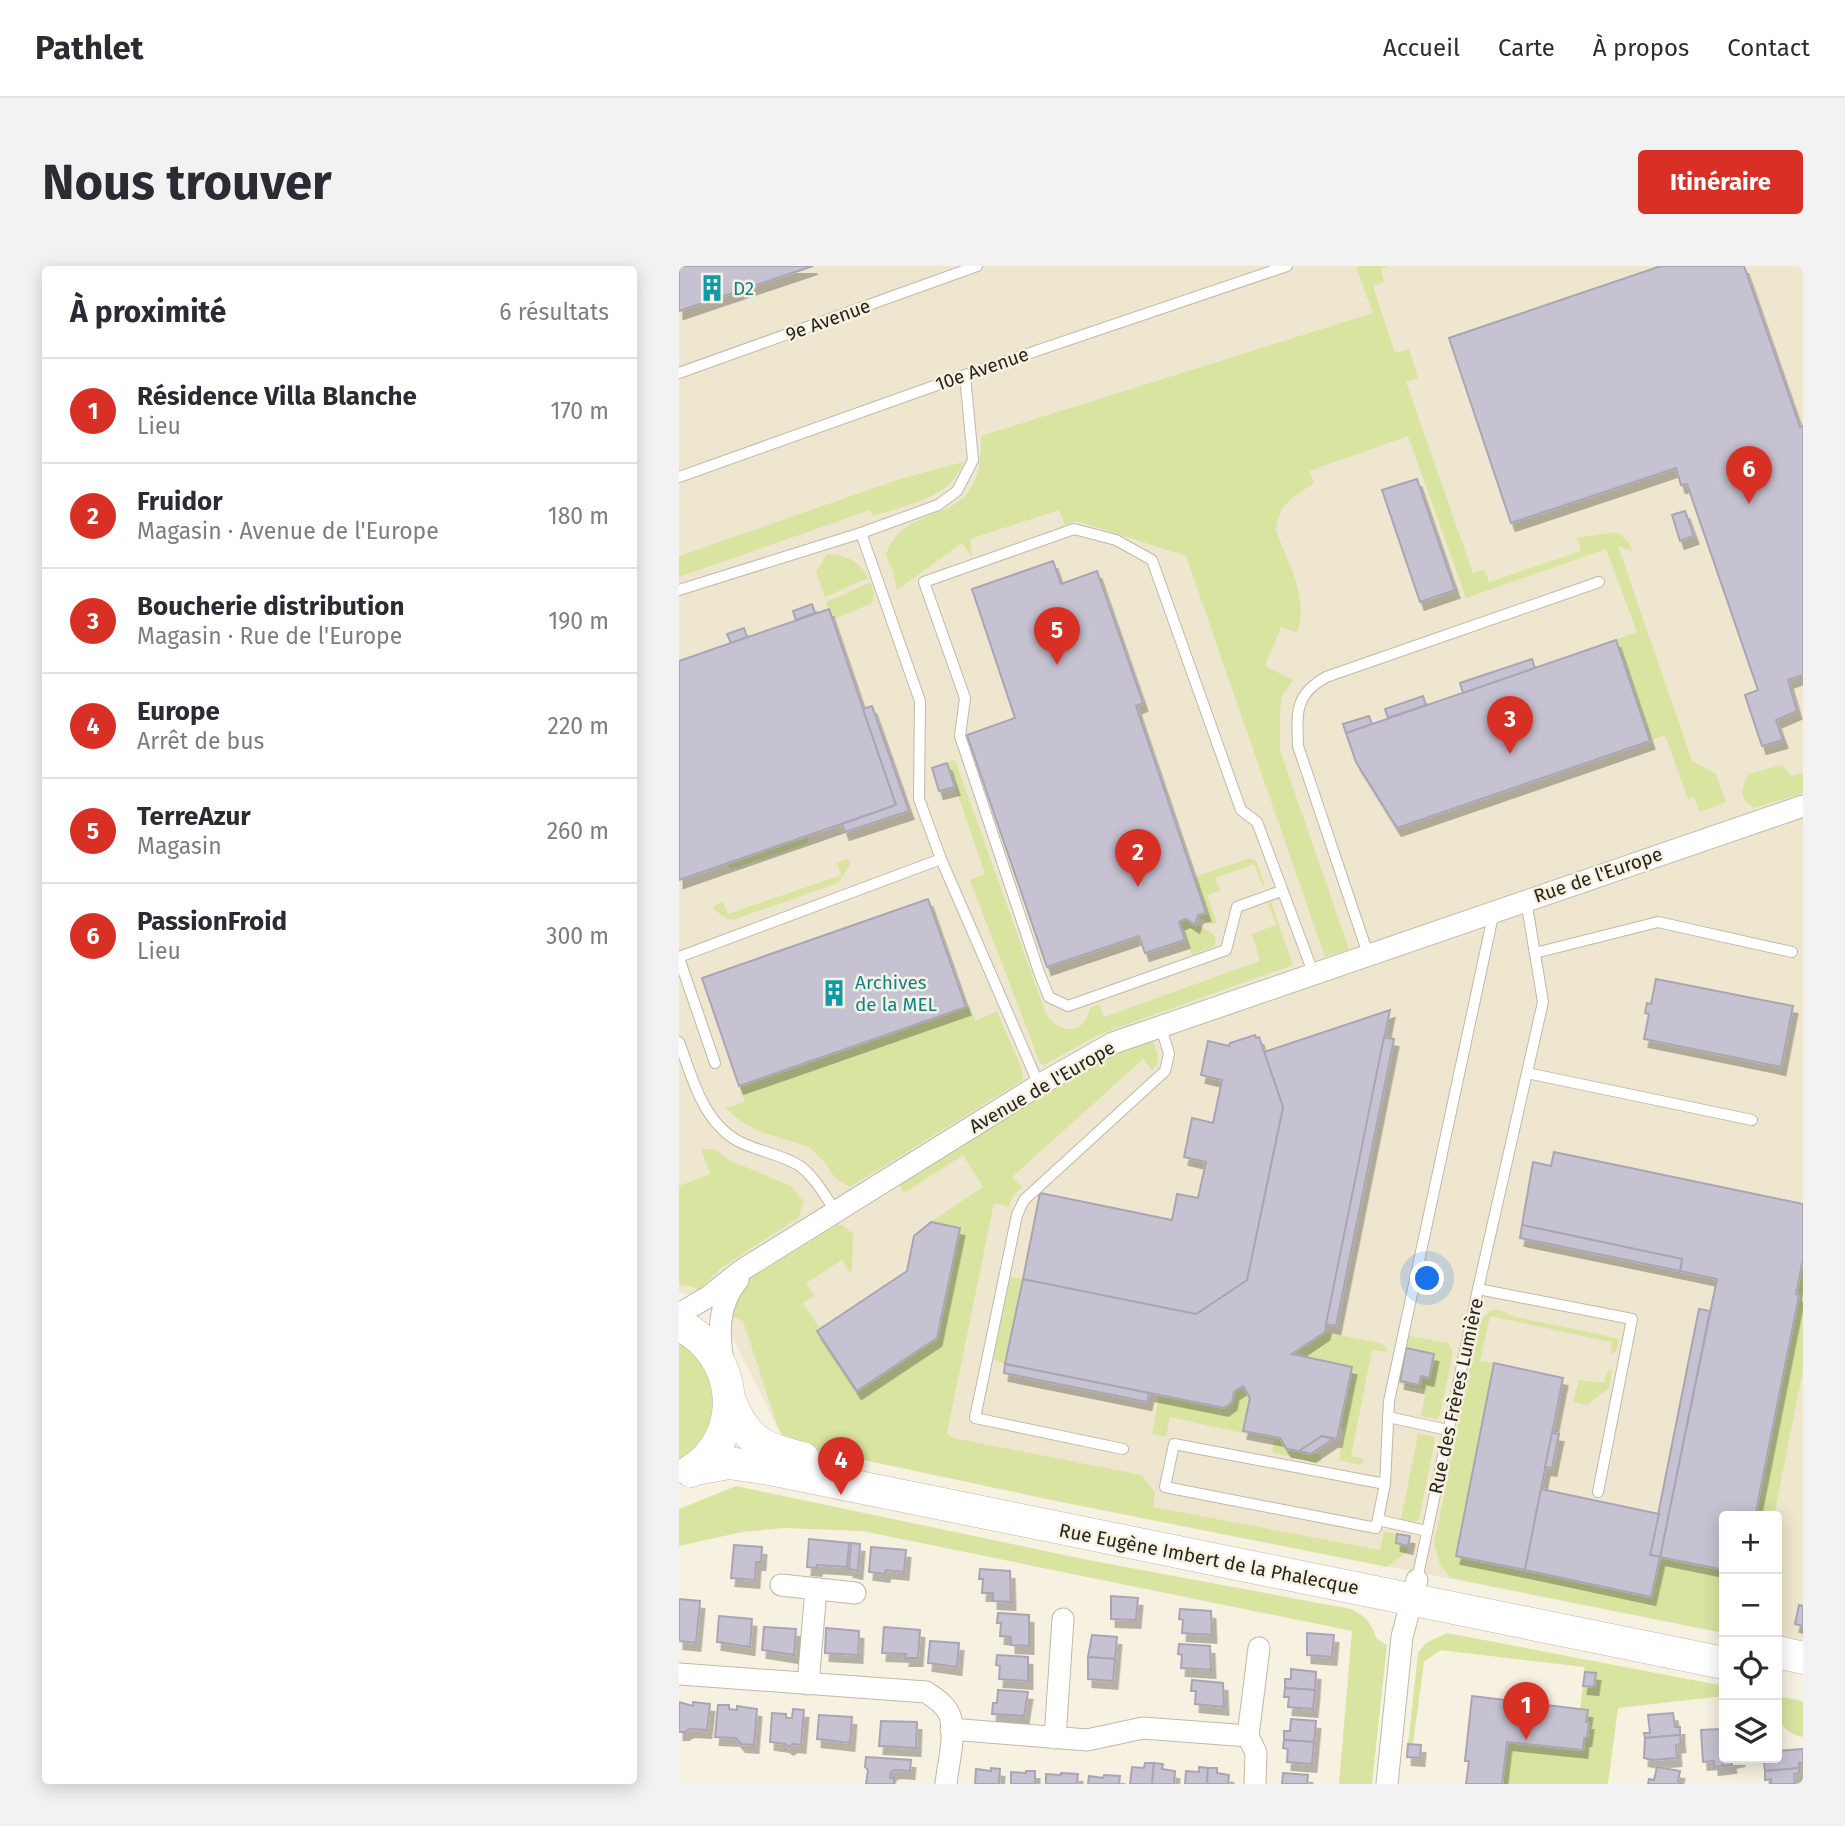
<!DOCTYPE html>
<html lang="fr">
<head>
<meta charset="utf-8">
<style>
	body { margin:0; font-family:"Fira Sans",sans-serif; background:#f2f2f3; color:#2b2b33 }
	.controls { position:absolute; right:21px; bottom:21px; display:grid; overflow:hidden; border-radius:7px; box-shadow:0 4px 18px #0003 }
	.controls button { width:63px; height:63px; display:grid; place-items:center; padding:0; border:0; border-bottom:2px solid #e1e1e2; background:#fff; color:#2b2b33; font:35px sans-serif }
	.you { position:absolute; left:749px; top:1013px; width:24px; height:24px; margin:-18px; border:5px solid #fff; border-radius:50%; background:#1a73e8; box-shadow:0 0 0 10px #1a73e833 }
	.badge { display:grid; place-items:center; width:46px; height:46px; border-radius:50%; background:#d93025; color:#fff; font-size:23px; font-weight:700 }
	.pin { position:absolute; translate:-50% -58px; filter:drop-shadow(0 2px 4px #0008) }
	.pin::after { content:''; position:absolute; top:37px; width:24px; height:21px; background:inherit; clip-path:polygon(0 0,100% 0,50% 100%) }
	.list { margin:0; padding:0; list-style:none }
	h2 { display:flex; justify-content:space-between; align-items:center; height:91px; margin:0; padding:0 28px; font-size:30px }
	h2 small { font-size:23px; font-weight:400; color:#7c7c81 }
	.list li { display:grid; grid-template-columns:46px 1fr auto; gap:21px; align-items:center; box-sizing:border-box; height:105px; padding:0 28px; border-top:2px solid #e1e1e2 }
	.list b { display:block; font-size:26px; white-space:nowrap }
	.list p { margin:0; font-size:23px; white-space:nowrap; color:#7c7c81 }
	.list em { font-size:23px; font-style:normal; color:#7c7c81 }
	.icon { flex:none; width:38px; height:38px; fill:none; stroke:currentColor; stroke-width:2; stroke-linecap:round; stroke-linejoin:round }
	.map { position:relative; flex:none; width:1124px; height:1518px; overflow:hidden; border-radius:7px }
	header { display:flex; align-items:center; gap:42px; box-sizing:border-box; height:98px; padding:0 35px; background:#fff; border-bottom:2px solid #e1e1e2 }
	header strong { font-size:33px }
	nav { display:flex; gap:38px; margin-inline-start:auto; font-size:24px }
	.intro { display:flex; align-items:center; justify-content:space-between; box-sizing:border-box; height:168px; padding:0 42px }
	h1 { margin:0; font-size:49px }
	.button { padding:18px 32px; border-radius:7px; background:#d93025; color:#fff; font-size:24px; font-weight:700 }
	main { display:flex; gap:42px; padding:0 42px }
	aside { flex:1; background:#fff; border-radius:7px; box-shadow:0 4px 18px #0003 }
	.map>svg:first-child { display:block }
	.built { fill:#eee6ce }
	.green { fill:#dae4a1 }
	.building { fill:#c7c2d2; stroke:#aaa5b5; stroke-width:2; filter:url(#shadow) }
	.lines { fill:none; stroke-linecap:round; stroke-linejoin:round }
	.lane-casing { stroke:#bfb9aa; stroke-width:12 }
	.street-casing { stroke:#bfb9aa; stroke-width:23 }
	.secondary-casing { stroke:#bfb9aa; stroke-width:33 }
	.lane { stroke:#fff; stroke-width:10 }
	.street { stroke:#fff; stroke-width:21 }
	.secondary { stroke:#fff; stroke-width:32 }
	.labels { text-anchor:middle; dominant-baseline:central; stroke-width:5; stroke-linejoin:round; paint-order:stroke }
	.culture-label { font-size:19px; fill:#0d838f; stroke:#f7f1e1; text-anchor:start }
	.street-label { font-size:19px; fill:#27241e; stroke:#f7f1e1 }
</style>
</head>
<body>
<header>
<strong>Pathlet</strong>
<nav><a>Accueil</a><a>Carte</a><a>À propos</a><a>Contact</a></nav>
</header>
<div class="intro"><h1>Nous trouver</h1><a class="button">Itinéraire</a></div>
<main>
<aside>
<h2>À proximité<small>6 résultats</small></h2>
<ul class="list">
<li><span class="badge">1</span><div><b>Résidence Villa Blanche</b><p>Lieu</p></div><em>170 m</em></li>
<li><span class="badge">2</span><div><b>Fruidor</b><p>Magasin · Avenue de l'Europe</p></div><em>180 m</em></li>
<li><span class="badge">3</span><div><b>Boucherie distribution</b><p>Magasin · Rue de l'Europe</p></div><em>190 m</em></li>
<li><span class="badge">4</span><div><b>Europe</b><p>Arrêt de bus</p></div><em>220 m</em></li>
<li><span class="badge">5</span><div><b>TerreAzur</b><p>Magasin</p></div><em>260 m</em></li>
<li><span class="badge">6</span><div><b>PassionFroid</b><p>Lieu</p></div><em>300 m</em></li>
</ul>
</aside>
<div class="map">
<svg width="1124" height="1518" viewBox="0 0 1124 1518">
	<defs>
		<filter id="shadow"><feDropShadow dx="4.5" dy="8" stdDeviation="0" flood-color="#0004"/></filter>
	</defs>
	<rect width="100%" height="100%" fill="#f7f1e1"/>
	<!-- built -->
	<polygon class="built" points="0,0 1124,0 1124,1382 1098,1377 1098,1250 1045,1250 1045,1367 368,1233 110,1178 100,1164 35,1035 0,1026"/>
	<!-- green -->
	<g class="green">
		<path d="M681,0h29l-8,3 3,13 -11,4 22,67 14,-4 9,29 -12,4 67,191 11,-4 5,13 92,-31 -4,-13 39,-6 11,8 6,12 -15,-6 74,215 24,13 10,28 -26,10 -6,-15 -6,2 -23,-64 -15,6 -34,-101 21,-8 -31,-83 -140,49 -58,-162 -99,35 5,12c-21,15 -35,19 -38,47 11,32 34,69 21,103l-16,-6 -16,39 28,14 -11,16 -2,15v39l69,199 -24,8 -139,-401 -109,-35 -12,4 -6,-15 -89,29 2,18 -10,-14 -65,47 -5,-24 -2,1 -4,-13c22,-60 98,-17 95,-118l392,-123 -17,-45z"/>
		<path d="M284,196c-10,36 -58,43 -90,54l-3,-6 -191,67v-21l221,-77z"/>
		<path d="M148,288c18,0 34,8 41,24l-43,19 -9,-25z"/>
		<polygon points="192,316 195,328 193,337 153,354 147,336"/>
		<path d="M276,494l91,254c15,21 39,21 44,-6l9,-4 5,13 156,-56 -8,-27 24,-9 -8,-22 3,-1 22,63 -193,69 -56,31 -4,-2 -70,-183 15,-6 -38,-111z"/>
		<path d="M1103,499l9,11 12,-3v20l-49,15c-17,-12 -12,-17 -6,-34z"/>
		<polygon points="129,570 129,577 53,603 46,598"/>
		<polygon points="168,593 171,595 171,599 159,617 54,654 47,652 34,643 36,639 44,636 49,648 162,609 158,597"/>
		<polygon points="569,593 574,593 578,596 586,620 584,620 575,598 536,612 541,625 528,629 538,657 533,658 520,652 519,649 527,646 515,611"/>
		<polygon points="507,653 535,668 537,676 534,681 513,689 500,656"/>
		<polygon points="291,740 296,755 318,745 343,803 344,814 171,921 156,912 147,898 130,881 82,866 63,856 46,842 66,836 60,820"/>
		<polygon points="474,775 479,791 478,799 473,804 464,793 333,911 343,921 334,930 330,941 315,937 268,1167 274,1172 463,1209 476,1227 474,1241 701,1284 705,1266 718,1268 717,1277 729,1280 728,1286 708,1301 368,1233 110,1178 100,1164 64,1055 48,1048 67,1015 157,959 163,959 174,968 173,1004 170,1006 163,994 127,1017 135,1030 124,1037 141,1063 138,1065 178,1125 258,1072 281,962 252,956 304,921 284,889 225,927 220,919 433,787"/>
		<polygon points="22,883 35,883 50,894 112,920 125,936 119,952 42,1002 20,1024 12,1020 0,1019 0,920 31,908"/>
		<polygon points="1124,998 1124,1104 1095,1250 1075,1250"/>
		<polygon points="329,1010 344,1013 326,1098 312,1092"/>
		<polygon points="820,1044 836,1051 937,1072 940,1075 937,1086 932,1088 932,1076 811,1050 801,1095 815,1097 777,1290 972,1331 981,1291 1045,1304 1045,1367 772,1312 761,1299 755,1277 800,1056 811,1045"/>
		<polygon points="646,1066 704,1078 708,1082 708,1086 693,1084 672,1190 685,1193 681,1199 660,1194 666,1163 660,1162 673,1101 613,1088"/>
		<polygon points="731,1070 769,1077 774,1086 761,1149 758,1153 742,1150 747,1124 720,1118 718,1115 726,1073"/>
		<path d="M0,1074c7,6 16,11 21,18 24,33 15,82 -21,102z"/>
		<polygon points="929,1104 933,1105 930,1122 908,1139 894,1136 900,1114 925,1117"/>
		<polygon points="564,1120 571,1132 565,1165 601,1172 608,1183 642,1189 642,1196 637,1197 593,1186 595,1174 491,1151 487,1171 473,1168 480,1129 545,1142 553,1136 555,1126"/>
		<polygon points="739,1168 752,1170 756,1173 740,1254 735,1256 722,1253"/>
		<path d="M57,1220l352,74 263,49c16,8 20,14 26,30l10,6 -15,139h-33l13,-153 -490,-100 -78,-3 -42,4 -63,14v-37z"/>
		<polygon points="768,1367 1045,1420 1045,1430 939,1442 929,1518 823,1518 828,1476 904,1484 905,1472 908,1472 910,1457 907,1456 908,1444 901,1443 904,1420 915,1421 917,1407 906,1406 905,1401 761,1384 745,1396 734,1478 729,1478 739,1387 747,1377"/>
		<path d="M1098,1430l26,5v36c-23,-5 -26,-20 -26,-41z"/>
	</g>
	<!-- building -->
	<g class="building">
		<polygon points="0,0 134,0 0,45"/>
		<polygon points="982,0 1065,0 1121,161 1124,160 1124,409 1109,414 1118,445 1097,454 1104,474 1083,480 1066,429 1079,424 1008,218 1002,219 997,202 832,257 770,72"/>
		<polygon points="738,213 776,324 741,336 703,224"/>
		<polygon points="1006,245 1015,270 1001,275 993,249"/>
		<polygon points="374,295 382,318 418,305 464,437 457,440 527,647 519,649 516,659 507,653 500,656 506,674 466,687 460,670 368,701 288,469 336,452 293,323"/>
		<polygon points="133,338 136,347 117,354 114,345"/>
		<polygon points="150,343 217,539 0,614 0,395"/>
		<polygon points="65,362 68,371 52,377 48,368"/>
		<polygon points="937,374 971,475 718,562 677,496 667,467"/>
		<polygon points="853,393 856,402 784,427 781,417"/>
		<polygon points="744,430 747,439 709,452 706,443"/>
		<polygon points="193,440 230,545 166,566 163,558 217,539 184,443"/>
		<polygon points="690,450 693,458 667,467 664,458"/>
		<polygon points="268,497 276,521 260,525 253,502"/>
		<polygon points="249,633 287,741 60,820 23,712"/>
		<polygon points="977,713 1114,740 1102,801 965,773 970,748 966,747 968,737 972,738"/>
		<polygon points="711,744 646,1066 613,1088 673,1101 658,1173 643,1170 620,1185 608,1183 601,1172 564,1165 571,1132 564,1120 555,1126 553,1136 545,1142 326,1098 344,1013 517,1048 568,1014 604,841 585,786"/>
		<polygon points="576,769 577,772 580,771 604,841 568,1014 517,1048 344,1013 361,927 493,954 498,928 519,932 527,896 505,891 513,852 534,857 543,814 522,809 529,775 550,780 551,777"/>
		<polygon points="705,771 715,773 657,1060 647,1058"/>
		<polygon points="875,886 1124,938 1124,993 1117,1028 1120,1029 1076,1250 1045,1250 1045,1304 981,1291 1038,1013 1001,1005 1003,993 843,959 854,896 872,900"/>
		<polygon points="252,956 281,962 258,1072 178,1125 138,1065 228,1005 235,970"/>
		<polygon points="843,959 1003,993 1001,1005 841,972"/>
		<polygon points="1020,1043 1031,1045 981,1291 971,1289"/>
		<polygon points="727,1082 755,1088 750,1112 742,1110 740,1119 721,1115"/>
		<polygon points="815,1097 884,1112 846,1304 777,1290"/>
		<polygon points="326,1098 470,1127 468,1136 325,1107"/>
		<polygon points="873,1167 880,1168 873,1202 866,1201"/>
		<polygon points="643,1170 654,1173 632,1188 620,1185"/>
		<polygon points="862,1223 980,1248 971,1289 981,1291 972,1331 846,1304"/>
		<polygon points="718,1268 731,1270 729,1280 717,1277"/>
		<polygon points="130,1273 170,1277 168,1301 138,1299 138,1302 128,1301"/>
		<polygon points="172,1277 181,1278 179,1305 170,1303"/>
		<polygon points="55,1279 83,1281 82,1296 77,1296 76,1314 52,1312"/>
		<polygon points="192,1281 227,1284 225,1306 207,1304 206,1308 190,1306"/>
		<polygon points="301,1303 331,1305 332,1336 314,1335 314,1327 303,1327 304,1313 300,1313"/>
		<polygon points="432,1330 459,1332 457,1354 432,1353"/>
		<polygon points="0,1333 21,1335 17,1377 0,1375"/>
		<polygon points="1120,1339 1124,1340 1124,1360 1116,1358"/>
		<polygon points="501,1343 532,1345 533,1369 503,1367 504,1354 500,1353"/>
		<polygon points="319,1347 350,1349 350,1380 332,1379 332,1371 321,1370 322,1357 318,1357"/>
		<polygon points="40,1350 73,1353 71,1381 38,1376"/>
		<polygon points="85,1361 117,1363 115,1389 83,1384"/>
		<polygon points="205,1361 241,1364 239,1392 226,1392 227,1388 203,1387"/>
		<polygon points="147,1362 180,1365 179,1389 146,1387"/>
		<polygon points="628,1367 655,1369 653,1391 628,1389"/>
		<polygon points="413,1369 438,1371 436,1393 409,1391"/>
		<polygon points="251,1375 280,1377 278,1401 249,1397"/>
		<polygon points="500,1378 531,1380 532,1404 502,1402 503,1389 499,1388"/>
		<polygon points="318,1389 349,1391 349,1415 320,1413 321,1400 317,1399"/>
		<polygon points="409,1391 436,1393 434,1415 409,1413"/>
		<polygon points="612,1403 637,1406 636,1424 606,1422 606,1413 612,1413"/>
		<polygon points="906,1406 917,1407 915,1421 904,1420"/>
		<polygon points="513,1414 544,1417 545,1441 516,1438 517,1425 512,1425"/>
		<polygon points="606,1422 636,1424 634,1443 609,1441 610,1431 605,1431"/>
		<polygon points="319,1424 349,1426 345,1450 313,1448 314,1437 318,1437"/>
		<polygon points="793,1430 909,1444 907,1456 910,1456 908,1472 905,1472 904,1484 828,1476 823,1518 787,1518 790,1495 786,1495"/>
		<polygon points="0,1436 14,1440 14,1436 31,1438 28,1464 10,1463 6,1466 0,1466"/>
		<polygon points="39,1439 50,1439 50,1443 58,1444 58,1440 78,1443 75,1479 62,1478 57,1472 36,1471"/>
		<polygon points="114,1443 125,1444 122,1479 114,1478 110,1481 106,1478 91,1476 93,1447 107,1448 107,1452 113,1452"/>
		<polygon points="994,1447 996,1461 1001,1461 1001,1469 966,1472 965,1467 971,1467 969,1449"/>
		<polygon points="140,1449 173,1451 171,1477 138,1473"/>
		<polygon points="612,1453 637,1455 635,1476 605,1474 605,1465 611,1465"/>
		<polygon points="202,1455 238,1456 237,1482 200,1480"/>
		<polygon points="1041,1463 1044,1500 1035,1501 1035,1495 1024,1496 1022,1464"/>
		<polygon points="1042,1465 1045,1465 1045,1492 1062,1492 1052,1494 1053,1499 1044,1500"/>
		<polygon points="1001,1469 1002,1478 997,1479 998,1492 973,1494 965,1492 966,1472"/>
		<polygon points="605,1474 635,1476 633,1498 608,1496 609,1483 604,1482"/>
		<polygon points="729,1478 742,1479 741,1492 728,1491"/>
		<polygon points="1124,1483 1124,1497 1120,1497 1120,1502 1086,1505 1085,1496 1090,1496 1090,1492 1098,1492 1098,1485"/>
		<polygon points="187,1491 232,1494 231,1505 216,1504 212,1506 211,1512 215,1512 215,1518 187,1518 189,1504 186,1501"/>
		<polygon points="466,1497 475,1497 473,1518 451,1518 453,1501 465,1502"/>
		<polygon points="475,1497 484,1498 483,1503 496,1505 495,1518 473,1518"/>
		<polygon points="520,1501 529,1502 528,1518 506,1518 507,1505 520,1506"/>
		<polygon points="978,1501 1001,1505 999,1515 1004,1518 969,1518 970,1513 975,1514"/>
		<polygon points="312,1502 321,1503 320,1518 296,1518 297,1503 312,1505"/>
		<polygon points="529,1502 538,1502 538,1507 550,1509 549,1518 528,1518"/>
		<polygon points="1120,1502 1120,1507 1115,1508 1116,1518 1092,1518 1092,1513 1086,1514 1086,1505"/>
		<polygon points="347,1505 356,1505 356,1518 332,1518 332,1506 347,1507"/>
		<polygon points="382,1507 399,1508 398,1518 367,1518 367,1508 382,1509"/>
		<polygon points="604,1507 629,1509 628,1518 603,1518"/>
		<polygon points="425,1509 441,1510 440,1518 409,1518 410,1510 424,1512"/>
	</g>
	<g class="lines">
		<defs>
			<g id="lane">
				<polyline points="0,107 298,0"/>
				<polyline points="0,211 286,109 608,0"/>
				<polyline points="182,267 241,435 240,533 262,593 360,819"/>
				<polyline points="0,324 182,267 259,239 278,225 294,194 286,109"/>
				<polyline points="602,625 558,641 547,684 389,740 370,731 361,709 281,470 286,432 245,316 395,263 437,274 473,294 562,544 578,556 635,709"/>
				<polyline points="856,687 979,656 1113,686"/>
				<path d="M689,688l-70,-208c-1,-33 -4,-51 28,-69l273,-95"/>
				<polyline points="0,691 262,593"/>
				<polyline points="0,692 36,797"/>
				<path d="M0,776c11,29 20,65 43,87 21,22 53,21 78,37 16,12 25,31 37,47"/>
				<polyline points="848,807 1073,854"/>
				<polyline points="799,1023 864,736 847,634"/>
				<polyline points="709,1151 769,1164"/>
				<polyline points="444,1183 296,1152 338,949 345,934 486,805 490,788 482,761"/>
				<polyline points="706,1218 697,1262 486,1221 495,1178 706,1218 710,1135 815,645"/>
				<polyline points="699,1254 748,1265"/>
				<polyline points="738,1314 799,1023 953,1053 919,1226"/>
			</g>
			<g id="street">
				<polyline points="0,1048 29,1031 63,1004 360,819 434,777 1124,540"/>
				<path d="M45,1100c-6,-31 -7,-61 14,-86"/>
				<polyline points="102,1319 176,1327"/>
				<path d="M0,1408l247,18c9,6 20,13 24,24 6,20 -2,48 -4,68"/>
				<polyline points="129,1418 137,1323"/>
				<polyline points="272,1463 408,1474 464,1462 569,1470"/>
				<polyline points="376,1472 384,1353"/>
				<polyline points="576,1518 577,1487 569,1470 580,1382"/>
				<polyline points="708,1518 723,1371 738,1314"/>
			</g>
			<g id="secondary">
				<path d="M0,1059c60,28 68,110 12,146"/>
				<path d="M51,1135c15,39 33,48 73,57"/>
				<polyline points="16,1203 50,1197 91,1203 1045,1397"/>
				<polyline points="1098,1386 1124,1392"/>
			</g>
		</defs>
		<!-- lane casing -->
		<use href="#lane" class="lane-casing"/>
		<!-- street casing -->
		<use href="#street" class="street-casing"/>
		<!-- secondary casing -->
		<use href="#secondary" class="secondary-casing"/>
		<!-- lane -->
		<use href="#lane" class="lane"/>
		<!-- street -->
		<use href="#street" class="street"/>
		<!-- secondary -->
		<use href="#secondary" class="secondary"/>
	</g>
	<!-- icons -->
	<defs>
		<symbol id="building-bare" viewBox="-9 -9 18 18"><path d="M-4-6H4V6H1V3H-1V6H-4ZM-2.5-4.3h1.7v1.8h-1.7ZM.8-4.3h1.7v1.8H.8ZM-2.5-1h1.7V.8h-1.7ZM.8-1h1.7V.8H.8Z" fill="#0f9aa8" stroke="#f7f1e1" stroke-width="2.5" paint-order="stroke"/></symbol>
	</defs>
	<g fill-rule="evenodd">
		<use href="#building-bare" x="14" y="3" width="38" height="38"/>
		<use href="#building-bare" x="136" y="708" width="38" height="38"/>
	</g>
	<g class="labels">
		<!-- culture labels -->
		<g class="culture-label">
			<text x="54" y="22">D2</text>
			<text x="176" y="716">Archives<tspan x="176" dy="22">de la MEL</tspan></text>
		</g>
		<!-- street labels -->
		<g class="street-label">
			<text transform="translate(149 54) rotate(-20)">9e Avenue</text>
			<text transform="translate(303 103) rotate(-19)">10e Avenue</text>
			<text transform="translate(919 609) rotate(-19)">Rue de l'Europe</text>
			<text transform="translate(363 821) rotate(-30)">Avenue de l'Europe</text>
			<text transform="translate(777 1130) rotate(-78)">Rue des Frères Lumière</text>
			<text transform="translate(530 1293) rotate(11)">Rue Eugène Imbert de la Phalecque</text>
		</g>
	</g>
</svg>
<div class="controls">
<button>+</button>
<button>−</button>
<button><svg class="icon" aria-label="locate" viewBox="0 0 24 24"><circle cx="12" cy="12" r="6"/><path d="M12 2v4M12 18v4M2 12h4M18 12h4"/></svg></button>
<button><svg class="icon" aria-label="layers" viewBox="0 0 24 24"><path d="M12 4l9 5-9 5-9-5zM3 14l9 5 9-5"/></svg></button>
</div>
<div class="you"></div>
<div class="pin badge" style="left:847px;top:1474px">1</div>
<div class="pin badge" style="left:459px;top:621px">2</div>
<div class="pin badge" style="left:831px;top:488px">3</div>
<div class="pin badge" style="left:162px;top:1229px">4</div>
<div class="pin badge" style="left:378px;top:399px">5</div>
<div class="pin badge" style="left:1070px;top:238px">6</div>
</div>
</main>
</body>
</html>
